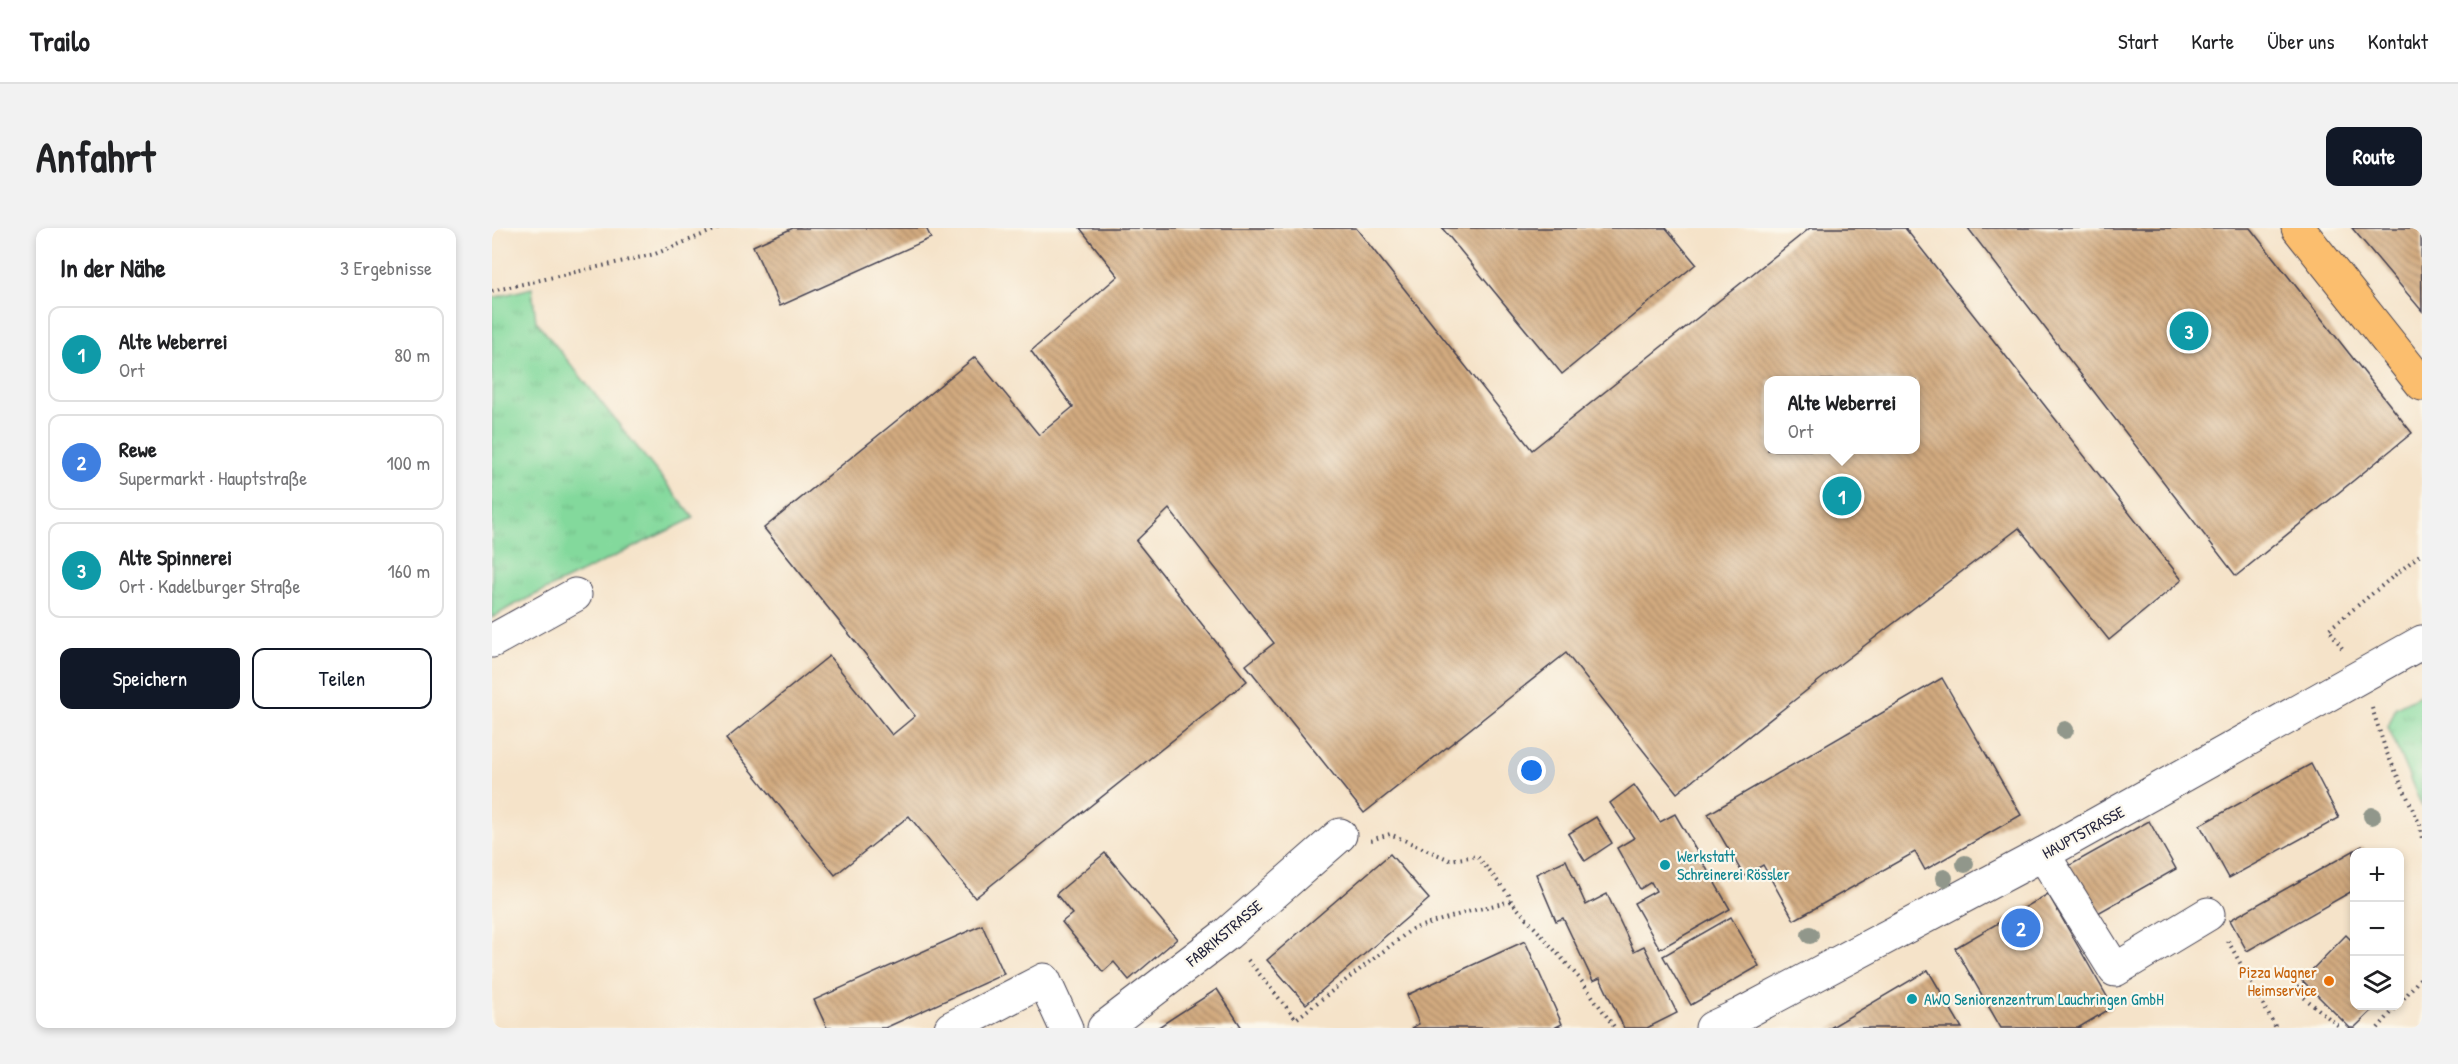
<!DOCTYPE html>
<html lang="de">
<head>
<meta charset="utf-8">
<style>
	body { margin:0; font-family:"Patrick Hand",sans-serif; background:#f2f2f2; color:#202124 }
	.controls { position:absolute; right:18px; bottom:18px; display:grid; overflow:hidden; border-radius:12px; box-shadow:0 3px 9px #0003 }
	.controls button { width:54px; height:54px; display:grid; place-items:center; padding:0; border:0; border-bottom:2px solid #e0e0e0; background:#fff; color:#202124; font:30px sans-serif }
	.you { position:absolute; left:1040px; top:543px; width:21px; height:21px; margin:-15px; border:4px solid #fff; border-radius:50%; background:#1a73e8; box-shadow:0 0 0 9px #1a73e833 }
	.badge { display:grid; place-items:center; width:39px; height:39px; border-radius:50%; background:#111827; color:#fff; font-size:20px; font-weight:700 }
	.pin { position:absolute; translate:-50% -50%; border:3px solid #fff; box-shadow:0 2px 6px #0006 }
	.popup { position:absolute; left:1272px; top:148px; width:156px; height:78px; box-sizing:border-box; display:grid; place-content:center; border-radius:12px; background:#fff; filter:drop-shadow(0 2px 4px #0005); font-size:20px; white-space:nowrap; color:#757577 }
	.popup b { font-size:22px; color:#202124 }
	.popup::after { content:''; position:absolute; left:50%; top:100%; margin-left:-12px; border:12px solid transparent; border-top-color:#fff }
	.list { margin:0; padding:0; list-style:none }
	h2 { display:flex; justify-content:space-between; align-items:center; height:78px; margin:0; padding:0 24px; font-size:26px }
	h2 small { font-size:20px; font-weight:400; color:#757577 }
	.list li { display:grid; grid-template-columns:39px 1fr auto; gap:18px; align-items:center; box-sizing:border-box; height:96px; margin:0 12px 12px; padding:0 12px; border:2px solid #e0e0e0; border-radius:12px }
	.list b { display:block; font-size:22px; white-space:nowrap }
	.list p { margin:0; font-size:20px; white-space:nowrap; color:#757577 }
	.list em { font-size:20px; font-style:normal; color:#757577 }
	.actions { display:flex; gap:12px; padding:18px 24px }
	.actions a { flex:1; padding:14px 0; border:2px solid #111827; border-radius:12px; text-align:center; font-size:21px; color:#111827 }
	.actions .main { background:#111827; color:#fff }
	.icon { flex:none; width:33px; height:33px; fill:none; stroke:currentColor; stroke-width:2; stroke-linecap:round; stroke-linejoin:round }
	.map { position:relative; flex:none; width:1930px; height:800px; overflow:hidden; border-radius:12px }
	header { display:flex; align-items:center; gap:36px; box-sizing:border-box; height:84px; padding:0 30px; background:#fff; border-bottom:2px solid #e0e0e0 }
	header strong { font-size:28px }
	nav { display:flex; gap:33px; margin-inline-start:auto; font-size:21px }
	.intro { display:flex; align-items:center; justify-content:space-between; box-sizing:border-box; height:144px; padding:0 36px }
	h1 { margin:0; font-size:42px }
	.button { padding:15px 27px; border-radius:12px; background:#111827; color:#fff; font-size:21px; font-weight:700 }
	main { display:flex; gap:36px; padding:0 36px }
	aside { flex:1; background:#fff; border-radius:12px; box-shadow:0 3px 9px #0003 }
	.map>svg:first-child { display:block }
	.grass { fill:url(#grass-tufts); stroke:#527e6c; stroke-width:1.5 }
	.building { fill:url(#building-back-hatch); fill-rule:evenodd }
	.lines { fill:none; stroke-linecap:round; stroke-linejoin:round }
	.minor-casing { stroke:#423f50; stroke-width:35 }
	.major-casing { stroke:#423f50; stroke-width:35 }
	.path { stroke:#423f50; stroke-width:4; stroke-dasharray:1.5 4.5; stroke-linecap:butt }
	.minor { stroke:#fff; stroke-width:33 }
	.major { stroke:#fbbe6e; stroke-width:33 }
	.tree { fill:#91978b }
	.culture-dot { fill:#0f9aa8; stroke:#fbf7ec; stroke-width:2 }
	.food-dot { fill:#e8710a; stroke:#fbf7ec; stroke-width:2 }
	.labels { text-anchor:middle; dominant-baseline:central; stroke-width:4.5; stroke-linejoin:round; paint-order:stroke }
	.street-label { font-size:16px; fill:#22223b; stroke:#fbf7ec }
	.culture-label { font-size:16px; fill:#0d838f; stroke:#fbf7ec; text-anchor:start }
	.food-label { font-size:16px; fill:#c56008; stroke:#fbf7ec; text-anchor:end }
</style>
</head>
<body>
<header>
<strong>Trailo</strong>
<nav><a>Start</a><a>Karte</a><a>Über uns</a><a>Kontakt</a></nav>
</header>
<div class="intro"><h1>Anfahrt</h1><a class="button">Route</a></div>
<main>
<aside>
<h2>In der Nähe<small>3 Ergebnisse</small></h2>
<ul class="list">
<li><span class="badge" style="background:#0f9aa8">1</span><div><b>Alte Weberrei</b><p>Ort</p></div><em>80 m</em></li>
<li><span class="badge" style="background:#3f7fe0">2</span><div><b>Rewe</b><p>Supermarkt · Hauptstraße</p></div><em>100 m</em></li>
<li><span class="badge" style="background:#0f9aa8">3</span><div><b>Alte Spinnerei</b><p>Ort · Kadelburger Straße</p></div><em>160 m</em></li>
</ul>
<div class="actions"><a class="main">Speichern</a><a>Teilen</a></div>
</aside>
<div class="map">
<svg width="1930" height="800" viewBox="0 0 1930 800">
	<defs>
		<pattern id="grass-tufts" width="24" height="20" patternUnits="userSpaceOnUse" patternTransform="scale(1.5)"><rect width="24" height="20" fill="#83d99c"/><path d="M3 7l-1-3M5 7V3M7 7l1-3M15 17l-1-3M17 17v-4M19 17l1-3" fill="none" stroke="#71ba87"/></pattern>
		<pattern id="building-back-hatch" width="6" height="6" patternUnits="userSpaceOnUse" patternTransform="scale(1.5)"><rect width="6" height="6" fill="#d2aa7f"/><path d="M-1 5l2 2M0 0l6 6M5-1l2 2" fill="none" stroke="#aa8a69"/></pattern>
	</defs>
	<rect width="100%" height="100%" fill="#fbf7ec"/>
	<filter id="ink" filterUnits="userSpaceOnUse"><feTurbulence type="fractalNoise" baseFrequency=".0167" numOctaves="2"/><feDisplacementMap in="SourceGraphic" scale="12" xChannelSelector="R" yChannelSelector="G"/><feConvolveMatrix kernelMatrix="1 2 1 2 8 2 1 2 1" color-interpolation-filters="sRGB"/></filter>
	<filter id="wash" filterUnits="userSpaceOnUse"><feTurbulence type="fractalNoise" baseFrequency=".008" numOctaves="4" result="noise"/><feDisplacementMap in="SourceGraphic" scale="24" xChannelSelector="R" yChannelSelector="G"/><feGaussianBlur stdDeviation="1.35" result="paint"/><feColorMatrix in="noise" values="0 0 0 0 0 0 0 0 0 0 0 0 0 0 0 0 0 1.4 0 .05"/><feComposite in="paint" operator="in"/></filter>
	<g filter="url(#wash)">
		<rect width="100%" height="100%" fill="#f5e3c9"/>
		<!-- grass -->
		<g class="grass">
			<polygon points="40,60 44,93 202,290 18,379 0,390 0,70"/>
			<polygon points="1930,466 1930,579 1896,499 1904,479"/>
		</g>
		<g id="blocks">
			<!-- building -->
			<g class="building">
				<polygon points="301,0 434,0 439,10 288,78 261,18"/>
				<path d="M588,0h276l176,222 278,-222h95l277,352 -73,60 -90,-112 -184,140 -158,125 -111,-140 -202,160 -118,-148 28,-22 -105,-134 -33,32 111,140 -272,217 -66,-82 -74,59 -109,-136 103,-83 63,79 23,-19 -151,-188 211,-171 64,78 34,-28 -42,-56 87,-75zM1276,152h148v70h-148z"/>
				<polygon points="950,0 1174,0 1204,36 1070,146"/>
				<polygon points="1476,0 1758,0 1920,205 1744,348"/>
				<polygon points="1860,0 1929,0 1930,83"/>
				<polygon points="1450,450 1529,587 1433,642 1423,624 1302,692 1271,637 1252,648 1216,586"/>
				<polygon points="1819,536 1847,590 1737,650 1708,597"/>
				<polygon points="1142,557 1168,594 1183,586 1238,681 1168,721 1142,675 1164,663 1159,654 1148,661 1125,620 1142,610 1118,575"/>
				<polygon points="1104,589 1120,615 1093,633 1076,606"/>
				<polygon points="1657,593 1684,641 1599,689 1573,640"/>
				<polygon points="1870,618 1874,624 1862,624 1862,662 1755,723 1738,692"/>
				<polygon points="613,625 685,711 637,752 622,734 611,744 570,694 580,686 564,666"/>
				<polygon points="898,626 937,671 814,776 775,732"/>
				<polygon points="1074,632 1094,677 1115,666 1142,723 1152,718 1185,785 1155,800 1132,800 1108,750 1101,753 1071,690 1064,693 1044,646"/>
				<polygon points="1556,666 1621,779 1586,800 1509,800 1463,720"/>
				<polygon points="1239,689 1267,738 1199,777 1171,728"/>
				<polygon points="490,697 512,746 393,800 335,800 322,772"/>
				<polygon points="1854,707 1862,715 1862,778 1885,778 1862,800 1858,800 1810,752"/>
				<polygon points="1033,713 1070,796 1062,800 919,800 927,796 915,767"/>
				<polygon points="1436,742 1470,800 1338,800"/>
				<polygon points="725,761 750,800 665,800"/>
			</g>
		</g>
	</g>
	<g filter="url(#ink)">
		<use href="#blocks" fill-opacity="0" stroke="#423f50" stroke-width="1.5"/>
		<g class="lines">
			<defs>
				<g id="minor">
					<polyline points="0,413 83,367"/>
					<polyline points="1551,626 1623,742 1716,686"/>
					<polyline points="459,800 552,752 574,800"/>
					<polyline points="612,800 735,706 848,607"/>
					<polyline points="1220,800 1248,787 1551,626 1930,414"/>
				</g>
				<polyline id="major" points="1806,0 1930,156"/>
			</defs>
			<!-- minor casing -->
			<use href="#minor" class="minor-casing"/>
			<!-- major casing -->
			<use href="#major" class="major-casing"/>
			<!-- path -->
			<g class="path">
				<polyline points="0,63 163,26 227,0"/>
				<polyline points="1850,420 1837,401 1930,325"/>
				<polyline points="1880,480 1894,523 1928,597 1930,611"/>
				<polyline points="879,612 898,606 958,632 985,628 1017,667 1019,673 1088,751 1123,800"/>
				<polyline points="1736,713 1784,800"/>
				<polyline points="756,732 804,791 920,701 975,684 1019,673"/>
				<polyline points="1812,754 1803,762 1849,800"/>
				<polyline points="1908,775 1930,748"/>
				<polyline points="1886,800 1905,778"/>
			</g>
			<!-- minor -->
			<use href="#minor" class="minor"/>
			<!-- major -->
			<use href="#major" class="major"/>
		</g>
		<!-- trees -->
		<g class="tree">
			<circle cx="1573" cy="502" r="9"/>
			<circle cx="1880" cy="588" r="9"/>
			<circle cx="1473" cy="636" r="9"/>
			<circle cx="1452" cy="650" r="9"/>
			<circle cx="1318" cy="707" r="9"/>
		</g>
	</g>
	<!-- markers -->
	<g class="culture-dot">
		<circle cx="1173" cy="637" r="6"/>
		<circle cx="1420" cy="771" r="6"/>
	</g>
	<circle class="food-dot" cx="1837" cy="753" r="6"/>
	<g class="labels">
		<!-- street labels -->
		<g class="street-label">
			<text transform="translate(1591 604) rotate(-29)">HAUPTSTRASSE</text>
			<text transform="translate(732 705) rotate(-40)">FABRIKSTRASSE</text>
		</g>
		<!-- culture labels -->
		<g class="culture-label">
			<text x="1185" y="628">Werkstatt<tspan x="1185" dy="18">Schreinerei Rössler</tspan></text>
			<text x="1432" y="771">AWO Seniorenzentrum Lauchringen GmbH</text>
		</g>
		<!-- food labels -->
		<g class="food-label">
			<text x="1825" y="744">Pizza Wagner<tspan x="1825" dy="18">Heimservice</tspan></text>
		</g>
	</g>
</svg>
<div class="controls">
<button>+</button>
<button>−</button>
<button><svg class="icon" aria-label="layers" viewBox="0 0 24 24"><path d="M12 4l9 5-9 5-9-5zM3 14l9 5 9-5"/></svg></button>
</div>
<div class="you"></div>
<div class="pin badge" style="left:1350px;top:268px;background:#0f9aa8">1</div>
<div class="popup"><b>Alte Weberrei</b>Ort</div>
<div class="pin badge" style="left:1529px;top:700px;background:#3f7fe0">2</div>
<div class="pin badge" style="left:1697px;top:103px;background:#0f9aa8">3</div>
</div>
</main>
</body>
</html>
